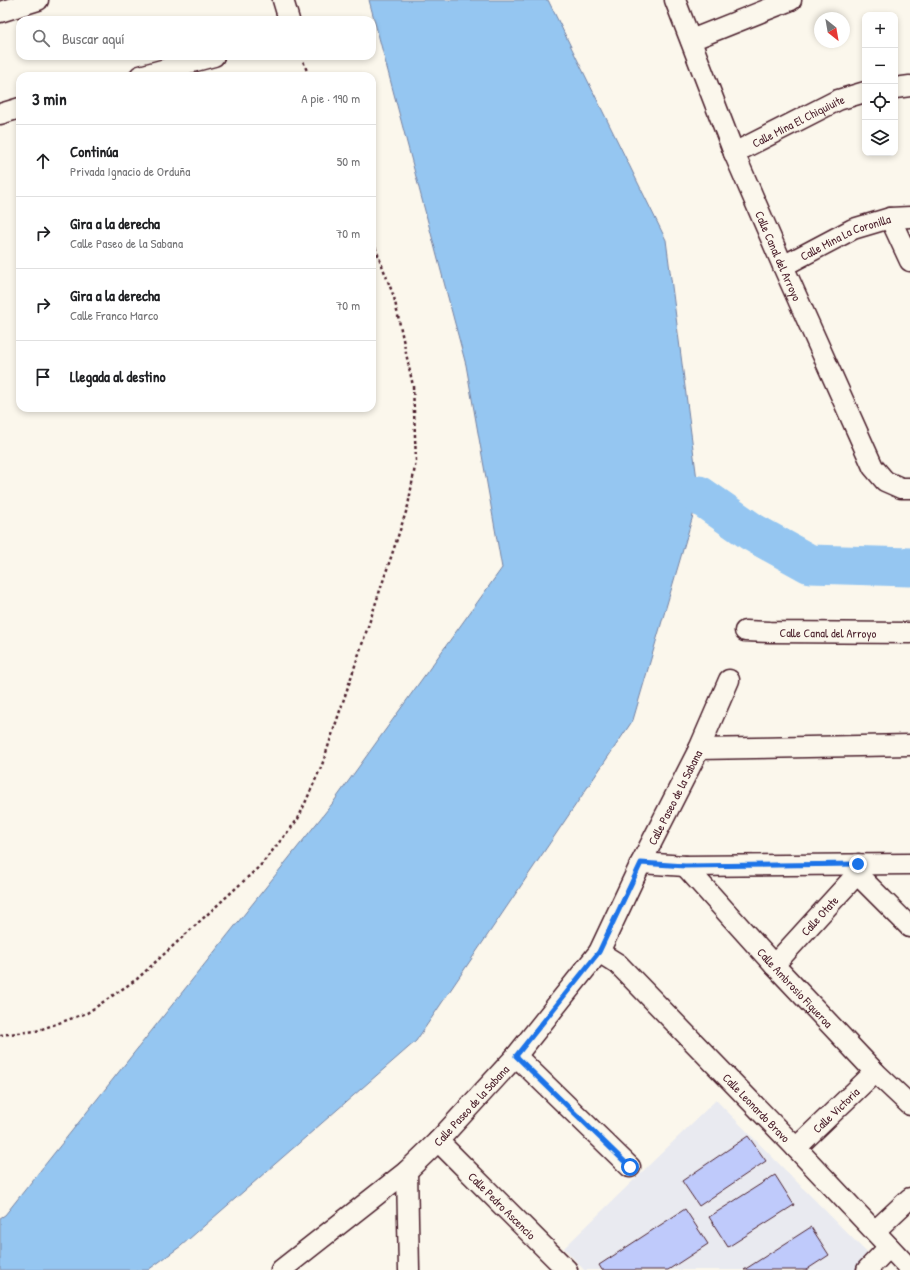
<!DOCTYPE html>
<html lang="es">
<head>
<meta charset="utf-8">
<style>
	body { margin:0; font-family:"Patrick Hand",sans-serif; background:#f6f6f6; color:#202124 }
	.controls { position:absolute; right:12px; top:12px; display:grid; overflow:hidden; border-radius:8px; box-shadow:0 2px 6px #0003 }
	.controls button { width:36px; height:36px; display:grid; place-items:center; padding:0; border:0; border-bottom:1px solid #e0e0e0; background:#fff; color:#202124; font:20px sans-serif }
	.compass { position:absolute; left:814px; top:12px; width:36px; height:36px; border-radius:50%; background:#fff; box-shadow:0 2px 6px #0003; rotate:149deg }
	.stop { position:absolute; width:12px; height:12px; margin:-9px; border:3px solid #1a73e8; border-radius:50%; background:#fff }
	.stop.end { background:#1a73e8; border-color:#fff; box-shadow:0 1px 4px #0008 }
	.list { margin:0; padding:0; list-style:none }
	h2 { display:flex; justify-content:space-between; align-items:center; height:52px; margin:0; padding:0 16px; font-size:17px }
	h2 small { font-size:13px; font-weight:400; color:#757577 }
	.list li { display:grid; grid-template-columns:26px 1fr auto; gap:12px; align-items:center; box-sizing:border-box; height:72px; padding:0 16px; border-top:1px solid #e0e0e0 }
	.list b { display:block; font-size:15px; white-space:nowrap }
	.list p { margin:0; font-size:13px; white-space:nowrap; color:#757577 }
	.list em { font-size:13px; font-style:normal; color:#757577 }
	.icon { flex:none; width:22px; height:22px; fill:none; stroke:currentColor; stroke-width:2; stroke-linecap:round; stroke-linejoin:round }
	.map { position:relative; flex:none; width:910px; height:1270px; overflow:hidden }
	.search { position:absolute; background:#fff; box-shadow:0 2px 6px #0003; left:16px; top:16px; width:360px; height:44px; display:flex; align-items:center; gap:10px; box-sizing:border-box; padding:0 14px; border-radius:12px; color:#757577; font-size:15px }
	.panel { position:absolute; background:#fff; box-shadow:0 2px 6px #0003; left:16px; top:72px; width:360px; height:340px; border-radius:12px }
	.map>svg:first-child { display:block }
	.built { fill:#e9eaf0 }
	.water { fill:#95c6f1; stroke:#7783a2 }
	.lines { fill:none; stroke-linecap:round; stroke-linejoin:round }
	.river { stroke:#95c6f1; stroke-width:39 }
	.building { fill:#bfcafb; stroke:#4a1f2b }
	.street-casing { stroke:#4a1f2b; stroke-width:23 }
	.path { stroke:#4a1f2b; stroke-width:2.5; stroke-dasharray:3 3; stroke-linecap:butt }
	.street { stroke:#fbf7ec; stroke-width:20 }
	.route { stroke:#1a73e8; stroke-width:5 }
	.labels { text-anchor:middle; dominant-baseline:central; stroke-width:3.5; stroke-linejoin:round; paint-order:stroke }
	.street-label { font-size:12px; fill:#4a1f2b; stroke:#fbf7ec }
</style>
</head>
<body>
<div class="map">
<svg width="910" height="1270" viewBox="0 0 910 1270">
	<rect width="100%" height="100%" fill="#fbf7ec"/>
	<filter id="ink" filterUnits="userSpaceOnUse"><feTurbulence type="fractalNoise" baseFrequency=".025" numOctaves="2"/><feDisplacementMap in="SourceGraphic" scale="8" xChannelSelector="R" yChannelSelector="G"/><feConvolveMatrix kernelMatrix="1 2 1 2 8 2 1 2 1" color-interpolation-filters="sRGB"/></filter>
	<g filter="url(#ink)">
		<!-- built -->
		<polygon class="built" points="716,1100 873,1259 860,1270 584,1270 564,1248"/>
		<!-- water -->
		<polygon class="water" points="369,0 548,0 666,240 699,495 633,720 416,1041 181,1246 148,1270 0,1270 0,1218 5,1215 332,804 502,568 466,365"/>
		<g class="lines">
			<!-- river -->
			<polyline class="river" points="699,495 752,532 810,564 910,567"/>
		</g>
		<!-- building -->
		<g class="building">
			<polygon points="748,1136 766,1161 699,1206 682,1181"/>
			<polygon points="775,1175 794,1205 728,1247 709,1217"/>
			<polygon points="685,1209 708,1244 668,1270 602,1270 599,1265"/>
			<polygon points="811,1227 829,1255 806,1270 744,1270"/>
		</g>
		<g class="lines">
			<defs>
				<g id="street">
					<polyline points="283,0 289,20"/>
					<path id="s1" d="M675,0l59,153 49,113 90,201 12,14 16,7h9"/>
					<polyline points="0,12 38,0"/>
					<polyline points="691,40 791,0"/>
					<polyline points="140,76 214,56"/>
					<polyline points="895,88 910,86"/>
					<polyline points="0,114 20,108"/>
					<path id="s2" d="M734,153l104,-53 27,-8"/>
					<polyline points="890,218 910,261"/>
					<path id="s3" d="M783,266l70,-37 37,-11 20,-1"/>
					<path id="s4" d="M745,631l25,1 140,1"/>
					<polyline points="699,749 910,745"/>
					<polyline points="641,863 685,866 910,864"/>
					<path id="s5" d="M685,866l89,99 101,107 35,33"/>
					<polyline points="857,874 910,927"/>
					<path id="s6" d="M599,952l19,12 178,184 114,121"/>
					<path id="s7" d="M774,965l83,-91 1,-10"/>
					<polyline points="516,1056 630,1167"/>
					<path id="s8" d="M438,1141l129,129"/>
					<path id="s9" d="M796,1148l79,-76"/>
					<polyline points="407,1171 409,1270"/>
					<polyline points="875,1231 910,1198"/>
					<path id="s10" d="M281,1270l126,-99 31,-30 78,-85 83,-104 42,-89 58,-114 30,-69"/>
					<polyline points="867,1270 889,1247"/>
				</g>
			</defs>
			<!-- street casing -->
			<use href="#street" class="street-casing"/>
			<!-- path -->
			<g class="path">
				<polyline points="301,56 309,76"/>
				<polyline points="0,1035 36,1031 87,1013 137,979 260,866 298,819 322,765 408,506 416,461 413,386 394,297 372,239"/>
			</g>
			<!-- street -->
			<use href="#street" class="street"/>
		</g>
	</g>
	<g class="lines" filter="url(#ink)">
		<!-- route -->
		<polyline class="route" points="630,1167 516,1056 599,952 641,863 685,866 858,864"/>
	</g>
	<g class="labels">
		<!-- street labels -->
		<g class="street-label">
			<text stroke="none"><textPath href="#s2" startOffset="72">Calle Mina El Chiquiuite</textPath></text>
			<text stroke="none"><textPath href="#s3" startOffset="69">Calle Mina La Coronilla</textPath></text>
			<text stroke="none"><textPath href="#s1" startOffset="276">Calle Canal del Arroyo</textPath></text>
			<text stroke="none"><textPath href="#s4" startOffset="83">Calle Canal del Arroyo</textPath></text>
			<text stroke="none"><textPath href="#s10" startOffset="624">Calle Paseo de la Sabana</textPath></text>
			<text stroke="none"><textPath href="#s7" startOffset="67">Calle Otate</textPath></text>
			<text stroke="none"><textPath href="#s5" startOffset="164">Calle Ambrosio Figueroa</textPath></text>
			<text stroke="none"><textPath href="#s10" startOffset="252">Calle Paseo de la Sabana</textPath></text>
			<text stroke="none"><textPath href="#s6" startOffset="222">Calle Leonardo Bravo</textPath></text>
			<text stroke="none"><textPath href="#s9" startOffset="55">Calle Victoria</textPath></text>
			<text stroke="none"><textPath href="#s8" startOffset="91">Calle Pedro Ascencio</textPath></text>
		</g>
	</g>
</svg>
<div class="controls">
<button>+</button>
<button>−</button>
<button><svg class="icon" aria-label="locate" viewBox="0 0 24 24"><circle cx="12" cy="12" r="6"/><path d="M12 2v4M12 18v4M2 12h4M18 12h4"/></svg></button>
<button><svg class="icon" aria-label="layers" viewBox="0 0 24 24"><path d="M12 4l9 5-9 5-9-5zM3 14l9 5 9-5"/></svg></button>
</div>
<svg class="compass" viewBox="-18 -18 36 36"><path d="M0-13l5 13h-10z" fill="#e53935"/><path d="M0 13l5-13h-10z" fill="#757577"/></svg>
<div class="stop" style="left:630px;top:1167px"></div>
<div class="stop end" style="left:858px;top:864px"></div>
<div class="search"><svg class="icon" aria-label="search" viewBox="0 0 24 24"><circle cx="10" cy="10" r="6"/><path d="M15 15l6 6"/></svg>Buscar aquí</div>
<section class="panel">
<h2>3 min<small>A pie · 190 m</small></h2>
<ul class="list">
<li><svg class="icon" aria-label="ahead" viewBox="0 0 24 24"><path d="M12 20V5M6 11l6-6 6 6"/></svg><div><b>Continúa</b><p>Privada Ignacio de Orduña</p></div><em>50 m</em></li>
<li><svg class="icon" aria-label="right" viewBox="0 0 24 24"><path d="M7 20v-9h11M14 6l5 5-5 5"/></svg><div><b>Gira a la derecha</b><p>Calle Paseo de la Sabana</p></div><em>70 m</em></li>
<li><svg class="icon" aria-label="right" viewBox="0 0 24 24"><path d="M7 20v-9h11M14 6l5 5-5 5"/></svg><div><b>Gira a la derecha</b><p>Calle Franco Marco</p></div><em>70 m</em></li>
<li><svg class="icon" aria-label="arrive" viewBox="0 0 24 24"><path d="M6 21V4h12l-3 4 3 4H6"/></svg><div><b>Llegada al destino</b></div></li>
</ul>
</section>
</div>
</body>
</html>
